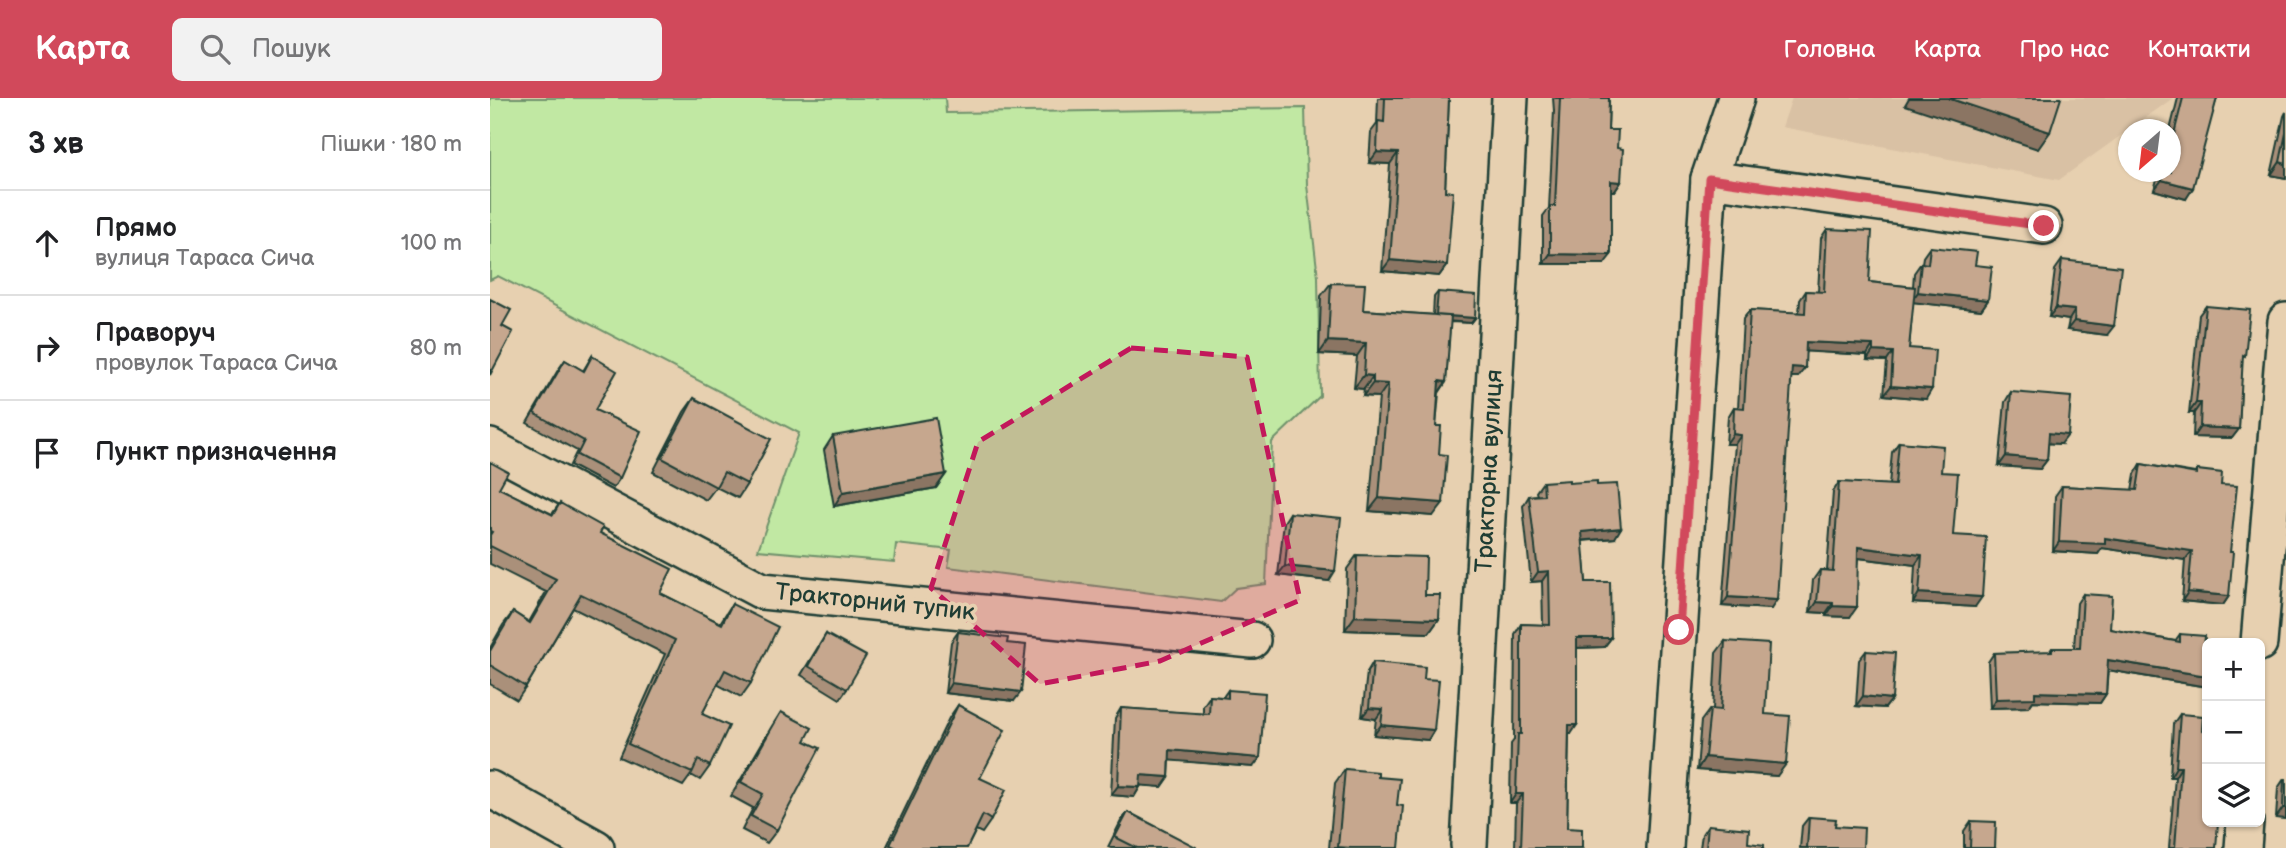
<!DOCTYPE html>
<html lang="uk">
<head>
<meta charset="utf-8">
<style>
	body { margin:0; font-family:"Balsamiq Sans",sans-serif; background:#f2f2f2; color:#202124 }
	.controls { position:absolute; right:21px; bottom:21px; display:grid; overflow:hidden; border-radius:10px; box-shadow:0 2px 5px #0004 }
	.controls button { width:63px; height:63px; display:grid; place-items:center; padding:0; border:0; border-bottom:2px solid #e0e0e0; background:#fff; color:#202124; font:35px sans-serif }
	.compass { position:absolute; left:1628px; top:21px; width:63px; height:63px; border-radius:50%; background:#fff; box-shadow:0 2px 5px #0004; rotate:208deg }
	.stop { position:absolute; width:21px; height:21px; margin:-16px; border:5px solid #d1495b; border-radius:50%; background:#fff }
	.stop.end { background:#d1495b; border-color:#fff; box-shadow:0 2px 7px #0008 }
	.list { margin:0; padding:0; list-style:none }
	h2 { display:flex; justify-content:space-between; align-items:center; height:91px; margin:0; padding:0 28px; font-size:30px }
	h2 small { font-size:23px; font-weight:400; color:#757577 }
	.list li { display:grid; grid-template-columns:46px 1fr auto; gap:21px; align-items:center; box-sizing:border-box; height:105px; padding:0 28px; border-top:2px solid #e0e0e0 }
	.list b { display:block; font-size:26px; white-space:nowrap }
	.list p { margin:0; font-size:23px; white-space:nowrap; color:#757577 }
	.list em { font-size:23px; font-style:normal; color:#757577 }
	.icon { flex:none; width:38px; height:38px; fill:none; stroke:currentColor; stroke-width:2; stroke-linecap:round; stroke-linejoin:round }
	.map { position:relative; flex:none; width:1796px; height:750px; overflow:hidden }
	header { display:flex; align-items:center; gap:42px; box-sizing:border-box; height:98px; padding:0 35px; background:#d1495b; color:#fff }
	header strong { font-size:33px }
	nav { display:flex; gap:38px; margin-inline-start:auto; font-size:24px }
	.search { width:490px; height:63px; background:#f2f2f2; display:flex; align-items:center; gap:18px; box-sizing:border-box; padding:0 24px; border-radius:10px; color:#757577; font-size:26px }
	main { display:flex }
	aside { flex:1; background:#fff }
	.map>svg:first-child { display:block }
	.built { fill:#d9c1a4 }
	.green { fill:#c1e8a3; stroke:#70926c; stroke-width:2 }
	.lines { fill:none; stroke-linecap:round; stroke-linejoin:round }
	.minor-casing { stroke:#1f3d34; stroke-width:40 }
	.minor { stroke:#e7d0b0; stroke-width:35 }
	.wall { fill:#aa907a; stroke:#1f3d34; stroke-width:2 }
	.shaded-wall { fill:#8b7563; stroke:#1f3d34; stroke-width:2 }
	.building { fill:#c6a78e; stroke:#1f3d34; stroke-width:2 }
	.route { stroke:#d1495b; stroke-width:9 }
	.marked { fill:#c2185b; fill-opacity:0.2; stroke:#c2185b; stroke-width:5; stroke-dasharray:14 9; stroke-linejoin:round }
	.labels { text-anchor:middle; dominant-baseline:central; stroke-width:7; stroke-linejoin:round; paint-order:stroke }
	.street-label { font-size:24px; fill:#1f3d34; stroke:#e7d0b0 }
</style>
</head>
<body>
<header>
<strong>Карта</strong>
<div class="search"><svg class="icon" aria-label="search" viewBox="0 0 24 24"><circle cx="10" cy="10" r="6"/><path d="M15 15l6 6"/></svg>Пошук</div>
<nav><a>Головна</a><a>Карта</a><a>Про нас</a><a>Контакти</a></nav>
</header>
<main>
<aside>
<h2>3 хв<small>Пішки · 180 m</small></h2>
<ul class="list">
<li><svg class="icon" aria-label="ahead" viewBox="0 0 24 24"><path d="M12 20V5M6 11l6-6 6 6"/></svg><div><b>Прямо</b><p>вулиця Тараса Сича</p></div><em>100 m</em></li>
<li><svg class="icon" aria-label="right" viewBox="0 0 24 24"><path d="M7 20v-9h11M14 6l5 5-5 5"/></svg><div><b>Праворуч</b><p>провулок Тараса Сича</p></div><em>80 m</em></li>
<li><svg class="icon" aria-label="arrive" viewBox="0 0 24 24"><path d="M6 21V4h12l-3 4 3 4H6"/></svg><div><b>Пункт призначення</b></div></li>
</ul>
</aside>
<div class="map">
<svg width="1796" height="750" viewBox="0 0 1796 750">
	<rect width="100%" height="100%" fill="#e7d0b0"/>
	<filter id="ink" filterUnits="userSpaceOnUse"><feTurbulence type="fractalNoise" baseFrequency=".0143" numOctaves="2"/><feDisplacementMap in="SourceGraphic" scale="14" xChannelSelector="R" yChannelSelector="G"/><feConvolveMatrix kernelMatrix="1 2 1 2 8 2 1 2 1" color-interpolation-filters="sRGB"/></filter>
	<g filter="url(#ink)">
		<!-- built -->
		<polygon class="built" points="1302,0 1683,0 1569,82 1292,29"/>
		<!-- green -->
		<polygon class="green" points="0,0 455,0 456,15 815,10 817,87 828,179 830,298 782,344 776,486 746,490 731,504 458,469 461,452 406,446 404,464 268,452 309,335 8,178 0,182"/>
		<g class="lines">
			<defs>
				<g id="minor">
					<polyline points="1219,81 1554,128"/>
					<polyline points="0,349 272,493 762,542"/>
					<polyline points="1769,545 1796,223"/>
					<polyline points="0,691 106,750"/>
					<polyline points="979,747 1020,0"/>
					<polyline points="1175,750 1219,81 1246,0"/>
					<polyline points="1753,750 1755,724"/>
				</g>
			</defs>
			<!-- minor casing -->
			<use href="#minor" class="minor-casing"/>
			<!-- minor -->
			<use href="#minor" class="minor"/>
		</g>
		<!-- wall -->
		<g class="wall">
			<polygon points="888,0 959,0 955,93 957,167 949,178 892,173 900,66 879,65 881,34 887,26"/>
			<polygon points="1063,0 1119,0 1118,32 1127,50 1131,84 1125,93 1121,93 1114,166 1053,166 1053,118 1059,110 1064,13"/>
			<polygon points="1688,0 1727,0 1696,101 1664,92 1669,74 1681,74 1680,32"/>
			<polygon points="1796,14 1796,80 1781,77 1794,18"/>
			<polygon points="1337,131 1379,184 1423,189 1424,175 1431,165 1432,165 1433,159 1440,149 1485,167 1498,202 1491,212 1423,204 1419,250 1436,301 1394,297 1397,263 1377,262 1377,257 1316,253 1308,279 1301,279 1281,511 1232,508 1245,346 1236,346 1238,319 1244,309 1248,310 1253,221 1260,212 1309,215 1310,202 1316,193 1328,194 1331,140"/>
			<polygon points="1572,162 1617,237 1577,232 1579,222 1559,219 1565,172"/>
			<polygon points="841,185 873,212 943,217 944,199 948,194 985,220 981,225 960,224 956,284 949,295 946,328 943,418 879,413 889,299 873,298 874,291 864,290 867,258 829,256 831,198"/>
			<polygon points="1716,208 1752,262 1749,331 1742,340 1703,339 1704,315 1699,315 1709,217"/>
			<polygon points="102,258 105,312 130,380 123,390 80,367 87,353 37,325 68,272 75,262 93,273"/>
			<polygon points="1521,294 1571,346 1558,345 1557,362 1550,371 1509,368 1515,304"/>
			<polygon points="204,300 257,386 248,400 226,389 216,402 163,374 194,314"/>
			<polygon points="343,338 456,376 446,390 344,408 334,352"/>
			<polygon points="1409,344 1451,374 1463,437 1485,509 1423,505 1425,467 1368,460 1360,519 1336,518 1336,515 1320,514 1323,482 1330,472 1337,472 1343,394 1349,384 1399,387 1402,354"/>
			<polygon points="0,364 9,390 62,416 70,405 110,435 170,495 230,525 242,506 261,585 251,599 227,586 212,616 220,668 210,682 201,677 193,688 129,659 175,556 83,510 36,589 27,602 0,586 0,550 13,527 23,514 39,524 56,494 0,466"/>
			<polygon points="1651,366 1705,375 1707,372 1731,387 1740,454 1739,498 1733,507 1692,503 1695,462 1612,450 1608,456 1563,453 1565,398 1572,388 1642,392 1645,376"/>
			<polygon points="1053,384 1107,387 1125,440 1092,443 1096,484 1121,540 1114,549 1087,550 1081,636 1079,636 1077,730 1092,750 1025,750 1026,705 1020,705 1021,646 1024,642 1025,536 1031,526 1053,527 1052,483 1041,484 1033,408 1039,398 1047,397 1046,394"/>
			<polygon points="800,415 839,483 788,477 794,424"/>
			<polygon points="867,457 935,497 949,521 939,535 855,532 857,471"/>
			<polygon points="1593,496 1620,531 1685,543 1690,536 1714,549 1717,549 1717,589 1618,572 1616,596 1610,605 1543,603 1539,609 1500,610 1498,564 1504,555 1559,554 1562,550 1584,550 1587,505"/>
			<polygon points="468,534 517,545 524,603 455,595 461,544"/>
			<polygon points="336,536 357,591 350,601 311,577"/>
			<polygon points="1235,543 1275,616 1287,678 1207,672 1211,623 1220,611 1223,611 1226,555"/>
			<polygon points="1376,553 1402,601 1395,610 1366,608 1369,562"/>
			<polygon points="883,564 934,581 944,632 938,642 884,637 886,621 872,619 877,574"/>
			<polygon points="738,592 763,669 680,662 679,679 672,689 651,687 644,699 621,697 625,620 631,610 713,616 713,608 720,598 733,599"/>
			<polygon points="468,607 501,722 492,735 486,732 477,750 396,750 459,620"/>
			<polygon points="291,614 315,643 287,732 277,745 252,732 263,710 241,698 282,628"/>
			<polygon points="1690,616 1712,632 1726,750 1679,750 1685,679 1680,679 1683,626"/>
			<polygon points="855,671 888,679 907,707 909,750 839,750 845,685"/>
			<polygon points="1794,681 1796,681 1796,721 1786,720 1788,690"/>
			<polygon points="638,714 706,750 621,750 618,749 631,723"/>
			<polygon points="1319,719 1345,728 1373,750 1310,750 1312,728"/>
			<polygon points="1481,723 1505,750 1474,750 1474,733"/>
			<polygon points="1218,727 1258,745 1274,750 1210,750 1212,736"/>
		</g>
		<!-- shaded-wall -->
		<g class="shaded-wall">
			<polygon points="1419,0 1458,0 1560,34 1548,51 1415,7"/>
			<polygon points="887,54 908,55 900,66 879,65"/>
			<polygon points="1790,64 1796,66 1796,80 1781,77"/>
			<polygon points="1672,82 1703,90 1696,101 1664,92"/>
			<polygon points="1121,83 1131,84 1125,93 1114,93"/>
			<polygon points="1060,156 1121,157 1114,166 1053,166"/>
			<polygon points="900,162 957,167 949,178 892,173"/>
			<polygon points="1428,194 1498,202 1491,212 1421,204"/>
			<polygon points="1566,210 1585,212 1579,222 1559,219"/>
			<polygon points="946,217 985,220 981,225 943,222"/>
			<polygon points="1584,223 1624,228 1617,237 1577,232"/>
			<polygon points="838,243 876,245 867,258 829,256"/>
			<polygon points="1316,244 1383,247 1377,257 1310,253"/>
			<polygon points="1383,253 1403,254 1397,263 1377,262"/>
			<polygon points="1302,269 1315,270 1308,279 1296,279"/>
			<polygon points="874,277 883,278 874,291 864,290"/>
			<polygon points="949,283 956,284 947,297"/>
			<polygon points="883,285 898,286 889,299 873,298"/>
			<polygon points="1401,288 1442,291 1436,301 1394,297"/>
			<polygon points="1706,305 1711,305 1704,315 1699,315"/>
			<polygon points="1710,329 1749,331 1742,340 1703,339"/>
			<polygon points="1559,335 1578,337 1571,346 1552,345"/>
			<polygon points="1243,336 1251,337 1245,346 1236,346"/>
			<polygon points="1516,358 1557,362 1550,371 1509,368"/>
			<polygon points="456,376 446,390 344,408 353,394"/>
			<polygon points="889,400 953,405 943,418 879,413"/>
			<polygon points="1131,430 1125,440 1085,443 1092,434"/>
			<polygon points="1615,440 1702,453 1695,462 1612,450 1608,456 1563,453 1569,444"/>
			<polygon points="1368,449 1432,457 1425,467 1361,459"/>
			<polygon points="795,468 845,473 839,483 788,477"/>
			<polygon points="1059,473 1052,483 1041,484 1048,474"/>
			<polygon points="1698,494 1739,498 1733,507 1692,503"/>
			<polygon points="1429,495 1492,499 1485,509 1423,505"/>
			<polygon points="1238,499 1287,502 1281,511 1232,508"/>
			<polygon points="1327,504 1343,505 1336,515 1320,514"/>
			<polygon points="1343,508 1367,509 1360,519 1336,518"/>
			<polygon points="865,518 949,521 939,535 855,532"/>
			<polygon points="1087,540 1121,540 1114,549 1081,550"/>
			<polygon points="1618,562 1717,578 1717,589 1612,571"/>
			<polygon points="461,585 531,594 524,603 455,595"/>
			<polygon points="1545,594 1616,596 1610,605 1543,603 1539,609 1500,610 1506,601"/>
			<polygon points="1373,598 1402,601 1395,610 1366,608"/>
			<polygon points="879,610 893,611 886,621 872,619"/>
			<polygon points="891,627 944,632 938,642 884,637"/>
			<polygon points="1079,627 1087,627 1081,636 1073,636"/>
			<polygon points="680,652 770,660 763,669 674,662"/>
			<polygon points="1215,659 1296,666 1287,678 1207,672"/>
			<polygon points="1686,669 1691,669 1685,679 1680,679"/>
			<polygon points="651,677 679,679 672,689 644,687"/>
			<polygon points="628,688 650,689 644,699 621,697"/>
			<polygon points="1026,696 1033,696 1026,705 1020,705"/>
			<polygon points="1793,710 1796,710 1796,721 1786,720"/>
		</g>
		<!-- building -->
		<g class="building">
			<polygon points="895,0 959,0 955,93 963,94 957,167 900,162 908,55 887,54 888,23 894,24"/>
			<polygon points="1070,0 1119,0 1118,32 1128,32 1127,50 1133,51 1131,84 1121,83 1121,157 1060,156 1060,108 1065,108"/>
			<polygon points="1458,0 1571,0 1560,34"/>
			<polygon points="1693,0 1727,0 1703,90 1672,82 1674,74 1681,74 1681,48"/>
			<polygon points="1796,35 1796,66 1790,64"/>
			<polygon points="1337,131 1382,133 1379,184 1425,189 1419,250 1445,252 1442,291 1401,288 1403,254 1383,253 1383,247 1316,244 1315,270 1302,269 1287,502 1238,499 1251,337 1243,336 1244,309 1254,310 1260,212 1315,215 1316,193 1334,194"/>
			<polygon points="1440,149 1487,154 1485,167 1502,169 1498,202 1428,194 1431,165 1438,166"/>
			<polygon points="1572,162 1631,169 1624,228 1584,223 1585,212 1566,210"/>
			<polygon points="841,185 875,186 873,212 961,218 956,284 949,283 946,328 951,328 949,356 957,357 953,405 889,400 898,286 883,285 883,278 874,277 876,245 838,243"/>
			<polygon points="948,194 986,197 985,220 946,217"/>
			<polygon points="0,201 21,212 12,228 23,234 0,277"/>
			<polygon points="1716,208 1760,212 1755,258 1753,257 1749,331 1710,329 1711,305 1706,305"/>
			<polygon points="102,258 127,273 105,312 151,333 130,380 87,357 94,343 44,315 75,262 94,273"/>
			<polygon points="1521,294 1581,299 1578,337 1559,335 1557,362 1516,358"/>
			<polygon points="204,300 281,341 257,386 234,374 226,389 172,360"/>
			<polygon points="446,320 456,376 353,394 343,338"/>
			<polygon points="1409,344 1453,348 1451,374 1468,375 1463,437 1496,439 1492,499 1429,495 1432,457 1368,449 1367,509 1343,508 1343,505 1327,504 1330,472 1343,473 1349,384 1405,387"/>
			<polygon points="0,364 18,374 9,390 63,417 70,405 113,429 110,435 182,471 170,495 232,526 242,506 288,529 261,585 235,572 212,616 239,628 220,668 208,662 202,675 138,646 185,542 91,496 36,589 0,567 0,553 23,514 40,525 66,481 0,448 0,437 2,434 0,433"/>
			<polygon points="1651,366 1707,376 1707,372 1732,375 1731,387 1747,388 1740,454 1743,454 1739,498 1698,494 1702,453 1615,440 1615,446 1569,444 1572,388 1647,392"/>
			<polygon points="1079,382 1079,385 1107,383 1107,387 1127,386 1131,430 1092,434 1096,484 1120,484 1121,540 1087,540 1087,627 1079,627 1077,730 1092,731 1092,750 1031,750 1033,696 1026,696 1028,636 1031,636 1031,526 1060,527 1059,473 1048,474 1039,398 1054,397 1053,384"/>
			<polygon points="800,415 851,420 845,473 795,468"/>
			<polygon points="867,457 936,459 935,497 950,497 949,521 865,518"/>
			<polygon points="1593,496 1622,498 1620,531 1690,544 1690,536 1715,538 1714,549 1717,549 1717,578 1618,562 1616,596 1545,594 1545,600 1506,601 1504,555 1562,553 1562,550 1590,550"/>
			<polygon points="468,534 518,540 517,545 536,547 531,594 461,585"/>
			<polygon points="336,536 376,558 357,591 318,568"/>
			<polygon points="1235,543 1279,546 1275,616 1300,618 1296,666 1215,659 1220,611 1231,612"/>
			<polygon points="1376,553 1405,555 1402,601 1373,598"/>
			<polygon points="883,564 935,569 934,581 949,582 944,632 891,627 893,611 879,610"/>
			<polygon points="738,592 775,595 770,660 680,652 679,679 651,677 650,689 628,688 631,610 719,616 720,598 738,600"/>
			<polygon points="468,607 515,632 490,680 516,692 501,722 493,717 477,750 407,750 400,747"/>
			<polygon points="291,614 322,630 315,643 330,650 287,732 261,718 273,696 251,684"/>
			<polygon points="1690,616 1713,618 1712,632 1717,633 1717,724 1728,724 1726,750 1685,750 1691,669 1686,669"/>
			<polygon points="855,671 888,674 888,679 910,681 907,707 913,708 909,750 861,750 848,749"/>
			<polygon points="1794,681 1796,681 1796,710 1793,710"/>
			<polygon points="638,714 706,749 706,750 647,750 625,739"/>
			<polygon points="1319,719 1346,721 1345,728 1374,730 1373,750 1317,750"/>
			<polygon points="1481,723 1506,724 1505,750 1480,750"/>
			<polygon points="1218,727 1259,731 1258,745 1274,747 1274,750 1216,750"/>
		</g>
	</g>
	<g class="lines" filter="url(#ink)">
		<!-- route -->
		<polyline class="route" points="1189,532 1219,81 1554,128"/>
	</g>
	<!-- marked area -->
	<path class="marked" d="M641,250l116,9 53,243 -140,61 -120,23 -109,-96 47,-146z"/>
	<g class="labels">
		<!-- street labels -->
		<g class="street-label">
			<text transform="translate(999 373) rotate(-87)">Тракторна вулиця</text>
			<text transform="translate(385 504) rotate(6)">Тракторний тупик</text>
		</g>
	</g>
</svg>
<div class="controls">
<button>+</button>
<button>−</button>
<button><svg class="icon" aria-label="layers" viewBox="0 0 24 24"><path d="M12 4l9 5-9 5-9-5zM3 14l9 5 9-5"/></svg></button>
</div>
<svg class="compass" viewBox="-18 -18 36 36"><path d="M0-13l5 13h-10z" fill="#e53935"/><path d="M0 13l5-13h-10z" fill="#757577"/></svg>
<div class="stop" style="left:1189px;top:532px"></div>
<div class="stop end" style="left:1554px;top:128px"></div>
</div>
</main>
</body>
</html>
